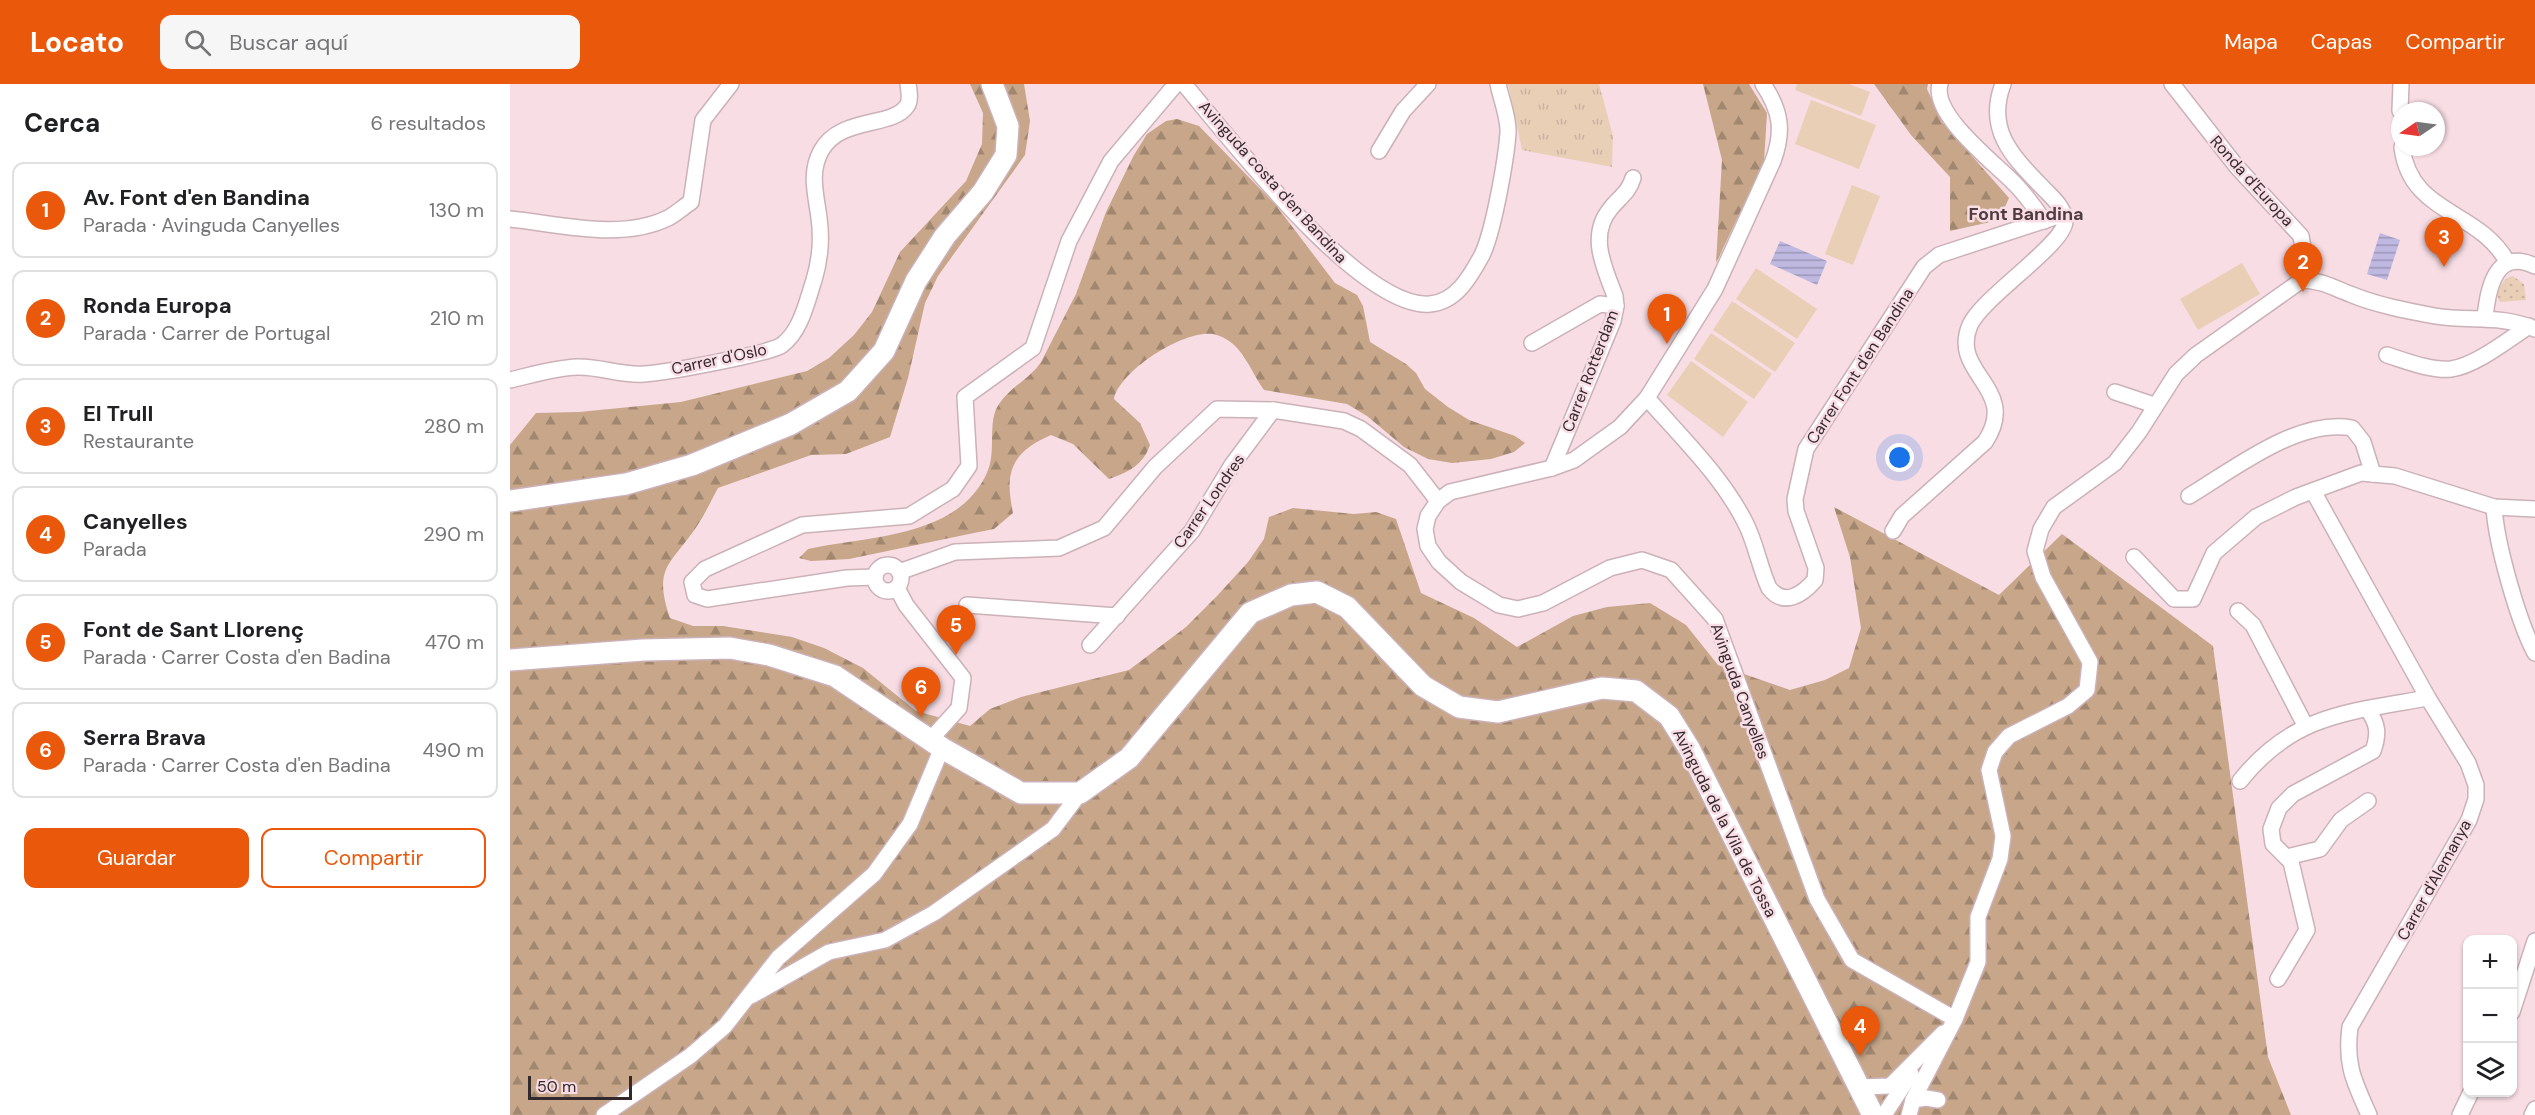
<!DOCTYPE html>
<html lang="es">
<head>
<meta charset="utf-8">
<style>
	body { margin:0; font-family:"DM Sans",sans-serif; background:#f6f6f6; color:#202124 }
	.controls { position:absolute; right:18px; bottom:18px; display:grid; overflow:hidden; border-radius:12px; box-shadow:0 2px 4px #0004 }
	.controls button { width:54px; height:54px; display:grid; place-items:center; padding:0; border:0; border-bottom:2px solid #e0e0e0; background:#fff; color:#202124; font:30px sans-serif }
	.compass { position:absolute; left:1881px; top:18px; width:54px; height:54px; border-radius:50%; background:#fff; box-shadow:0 2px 4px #0004; rotate:257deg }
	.scale { position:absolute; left:18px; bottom:15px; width:104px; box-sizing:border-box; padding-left:6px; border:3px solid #33292c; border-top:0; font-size:16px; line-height:21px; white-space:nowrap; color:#33292c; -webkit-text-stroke:4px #f8dde5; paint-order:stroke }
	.you { position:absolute; left:1390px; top:374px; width:21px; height:21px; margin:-15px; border:4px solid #fff; border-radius:50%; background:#1a73e8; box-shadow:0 0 0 9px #1a73e833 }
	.badge { display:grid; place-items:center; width:39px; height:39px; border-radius:50%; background:#ea580c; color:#fff; font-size:20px; font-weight:700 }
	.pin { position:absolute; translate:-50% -50px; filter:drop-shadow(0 2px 3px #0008) }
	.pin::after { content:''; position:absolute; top:32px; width:21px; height:18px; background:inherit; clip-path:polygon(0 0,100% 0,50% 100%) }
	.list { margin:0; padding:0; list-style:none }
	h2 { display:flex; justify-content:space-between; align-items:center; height:78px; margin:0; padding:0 24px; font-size:26px }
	h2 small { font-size:20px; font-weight:400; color:#757577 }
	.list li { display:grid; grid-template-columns:39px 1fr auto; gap:18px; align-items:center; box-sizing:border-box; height:96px; margin:0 12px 12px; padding:0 12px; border:2px solid #e0e0e0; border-radius:12px }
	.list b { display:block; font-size:22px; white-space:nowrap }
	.list p { margin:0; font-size:20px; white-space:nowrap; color:#757577 }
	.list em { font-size:20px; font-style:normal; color:#757577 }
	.actions { display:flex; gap:12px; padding:18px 24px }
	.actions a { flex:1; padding:14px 0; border:2px solid #ea580c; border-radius:12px; text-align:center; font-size:21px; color:#ea580c }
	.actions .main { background:#ea580c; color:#fff }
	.icon { flex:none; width:33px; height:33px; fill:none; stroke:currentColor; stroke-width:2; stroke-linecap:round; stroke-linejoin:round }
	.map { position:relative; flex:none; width:2025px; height:1031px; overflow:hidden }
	header { display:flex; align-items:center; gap:36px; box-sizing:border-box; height:84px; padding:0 30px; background:#ea580c; color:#fff }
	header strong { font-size:28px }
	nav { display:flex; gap:33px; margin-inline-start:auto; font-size:21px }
	.search { width:420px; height:54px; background:#f6f6f6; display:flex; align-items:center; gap:15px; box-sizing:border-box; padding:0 21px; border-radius:12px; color:#757577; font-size:22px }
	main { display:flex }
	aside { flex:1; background:#fff }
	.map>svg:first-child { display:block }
	.grass { fill:url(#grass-dots) }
	.forest { fill:url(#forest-firs) }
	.park { fill:url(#park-tufts) }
	.garden { fill:#eacfb7 }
	.water { fill:url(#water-rules) }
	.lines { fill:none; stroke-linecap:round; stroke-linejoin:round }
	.street-casing { stroke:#cbb1b8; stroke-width:18 }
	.secondary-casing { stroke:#cbb1b8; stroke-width:24 }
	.street { stroke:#fff; stroke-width:15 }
	.secondary { stroke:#fff; stroke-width:21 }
	.labels { text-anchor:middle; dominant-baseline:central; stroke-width:5; stroke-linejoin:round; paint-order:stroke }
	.street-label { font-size:16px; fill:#33292c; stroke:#f8dde5 }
	.neighbourhood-label { font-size:18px; font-weight:bold; fill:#513c42; stroke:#f8dde5 }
</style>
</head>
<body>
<header>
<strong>Locato</strong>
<div class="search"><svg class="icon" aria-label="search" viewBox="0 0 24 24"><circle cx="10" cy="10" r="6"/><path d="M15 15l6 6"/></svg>Buscar aquí</div>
<nav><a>Mapa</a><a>Capas</a><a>Compartir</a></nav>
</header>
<main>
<aside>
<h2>Cerca<small>6 resultados</small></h2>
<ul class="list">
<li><span class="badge">1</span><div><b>Av. Font d'en Bandina</b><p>Parada · Avinguda Canyelles</p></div><em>130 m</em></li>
<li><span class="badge">2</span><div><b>Ronda Europa</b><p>Parada · Carrer de Portugal</p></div><em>210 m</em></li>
<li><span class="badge">3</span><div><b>El Trull</b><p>Restaurante</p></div><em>280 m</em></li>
<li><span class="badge">4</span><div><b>Canyelles</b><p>Parada</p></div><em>290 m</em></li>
<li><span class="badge">5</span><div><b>Font de Sant Llorenç</b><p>Parada · Carrer Costa d'en Badina</p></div><em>470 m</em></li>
<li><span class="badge">6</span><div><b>Serra Brava</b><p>Parada · Carrer Costa d'en Badina</p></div><em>490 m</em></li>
</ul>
<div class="actions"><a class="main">Guardar</a><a>Compartir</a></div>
</aside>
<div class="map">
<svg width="2025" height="1031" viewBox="0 0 2025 1031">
	<defs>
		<pattern id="grass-dots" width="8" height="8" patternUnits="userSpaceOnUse" patternTransform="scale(1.5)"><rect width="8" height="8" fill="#eacfb7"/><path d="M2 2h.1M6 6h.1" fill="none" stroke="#c9b29e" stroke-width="1.8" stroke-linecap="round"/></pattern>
		<pattern id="forest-firs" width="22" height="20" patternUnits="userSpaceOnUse" patternTransform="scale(1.5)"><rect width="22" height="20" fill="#c7a689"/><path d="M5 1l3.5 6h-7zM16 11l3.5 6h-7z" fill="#a28770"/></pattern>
		<pattern id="park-tufts" width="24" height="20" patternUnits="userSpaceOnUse" patternTransform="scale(1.5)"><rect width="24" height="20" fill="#eacfb7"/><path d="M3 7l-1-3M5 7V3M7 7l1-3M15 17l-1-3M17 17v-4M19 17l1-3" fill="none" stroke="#c9b29e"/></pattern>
		<pattern id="water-rules" width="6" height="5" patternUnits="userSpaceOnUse" patternTransform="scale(1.5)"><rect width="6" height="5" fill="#bfb9e1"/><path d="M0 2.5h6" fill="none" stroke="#9c96b7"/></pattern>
	</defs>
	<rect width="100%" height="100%" fill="#f8dde5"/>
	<!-- grass -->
	<path class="grass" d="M2003,192l11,8 2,16 -26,2 -3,-7c3,-9 6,-17 16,-19z"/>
	<!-- forest -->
	<g class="forest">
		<path d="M460,0h54l6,37 -5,34 -87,121 -13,27 -17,75 -18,59 -44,17 -35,1 -93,33c-7,13 -13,26 -21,38 -25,38 -45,40 -27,92l23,8h30l69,11 32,11 39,20 53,43 54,15 20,-17 31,-12 108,-27 57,-43 31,-31 31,-34 16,-23 5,-22 24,-9 61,6 22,-2 20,7 25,74 53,25 43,29 56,-31 34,-9 43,-4 36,22 32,40 72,25 35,-10 24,-12 12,-40 -11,-71 -16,-50 165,88 63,-61 151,112 55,411 23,58h-1781v-670l26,-32 43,-1 102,-10 126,-31 22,-13 25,-23 18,-23 28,-60 66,-71 16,-37 1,-31z"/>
		<polygon points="1193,0 1239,0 1257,29 1254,78 1206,179 1212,76"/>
		<polygon points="1364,0 1418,0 1417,5 1432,38 1499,114 1489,136 1440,147 1440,93 1401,51"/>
		<path d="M667,35l22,7 76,78 60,79 22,12 6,11 7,36 36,22 10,9 9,16 23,18 21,13 46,16 10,7 -11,9 -23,7 -39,4 -24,-4 -24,-12 -37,-31 -20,-12 -83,-14c-14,-19 -21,-47 -47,-55 -29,-9 -98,36 -103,64l26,24 10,22c-7,20 -21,27 -41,34l-36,-35 -22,-9c-39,17 -47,36 -38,78l-19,16 -25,5 -120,25 -38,2 -12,-3 9,-9c59,-13 148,-11 178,-74 12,-23 0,-52 13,-71 11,-17 31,-25 42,-42l35,-68 30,-82 28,-57 13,-21 19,-13z"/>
	</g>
	<!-- park -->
	<polygon class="park" points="998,0 1089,0 1103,52 1102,83 1012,66"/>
	<!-- garden -->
	<g class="garden">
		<polygon points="1287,0 1339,0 1360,8 1351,32 1285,6"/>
		<polygon points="1301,16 1366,41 1349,85 1285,60"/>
		<polygon points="1342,101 1370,112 1343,181 1315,170"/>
		<polygon points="1732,179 1750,210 1688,246 1670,215"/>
		<polygon points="1246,184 1307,225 1287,255 1226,215"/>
		<polygon points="1222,217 1285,259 1265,288 1203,246"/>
		<polygon points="1201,249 1262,290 1244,315 1184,275"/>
		<polygon points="1181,277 1238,318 1213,353 1157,311"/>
	</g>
	<!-- water -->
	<g class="water">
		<polygon points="1870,149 1890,156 1877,196 1857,190"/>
		<polygon points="1270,157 1317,177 1307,201 1260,180"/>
	</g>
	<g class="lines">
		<defs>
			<g id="street">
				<path d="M674,0c44,52 177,226 246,220 26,-2 40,-27 51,-47 12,-22 25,-97 27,-124 1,-15 -7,-34 -10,-49"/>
				<path d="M1253,0c18,27 21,47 10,77l-58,128 -68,109 -27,29 -46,33 -22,8 -102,24 -12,9 -10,15 -3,13 3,17 11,16 22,20 38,23 19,4 25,-6 67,-35 32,-8 29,10 44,49 102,280 35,61 103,59"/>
				<path d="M1430,0c-9,31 55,79 75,100 11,11 20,24 29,37"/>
				<path d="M1662,0l65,83 64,69 4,24 -3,20c22,1 29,7 48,14 26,11 58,17 85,22 36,6 63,-2 100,13"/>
				<polyline points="1890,27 1891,0"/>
				<path d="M1892,63c8,68 77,62 106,116"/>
				<polyline points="869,67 893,27 918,0"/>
				<path d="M0,135c49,5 111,22 158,-1 8,-4 15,-11 23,-16l12,-82 28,-36"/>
				<path d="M1975,233c3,-29 11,-70 50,-51"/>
				<polyline points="1022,259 1090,220 1106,222"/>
				<path d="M1877,271c19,6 44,16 64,14 24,-3 57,-29 78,-43"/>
				<path d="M0,296c22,-5 44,-12 67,-13 22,-1 45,9 67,7 20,-1 125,-20 138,-29 19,-14 25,-44 32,-65 6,-20 8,-41 5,-62 -3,-24 -10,-45 2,-67 19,-35 71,-23 86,-45 4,-6 2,-15 1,-22"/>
				<polyline points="1605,308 1644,321"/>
				<path d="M1137,314c34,39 74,77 98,124 11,21 14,44 24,66 15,19 33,7 46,-8l1,-12 -20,-57 -1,-12 11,-50 118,-182 15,-12 125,-41"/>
				<path d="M1042,384l61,-147 3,-15 -1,-10c-11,-29 -27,-61 -4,-88 9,-11 18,-16 22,-30"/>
				<path d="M1803,407l115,207 40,65 8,22v14l-7,21 -119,207c-5,38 4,54 19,88"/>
				<path d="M1679,412c45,-27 109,-78 163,-68l11,14 10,32"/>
				<path d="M1984,423c2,36 24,114 41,146"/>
				<path d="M1383,447l9,-15 83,-74c36,-54 -36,-68 -15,-117 14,-30 99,-83 95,-106 -2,-12 -12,-21 -20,-29 -31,-32 -60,-59 -42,-106"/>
				<polyline points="1624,473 1664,515 1683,515 1704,469 1746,433 1786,413 1851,389 1885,392 1984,423 2025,425"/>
				<circle cx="378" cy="494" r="13"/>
				<polyline points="389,488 445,468 549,464 594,444 645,383 707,325 763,326 834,337 851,345 900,381 928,417"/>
				<polyline points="365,493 337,494 197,515 185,511 182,498 195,485 292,441 399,432 443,405 459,382 455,313 523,264 559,157 601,77 666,0"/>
				<polyline points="387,504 396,521 453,594 449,624 421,655"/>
				<polyline points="457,521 607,532"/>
				<polyline points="1728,527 1743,541 1795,641"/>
				<polyline points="580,561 682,447 722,381 763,326"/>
				<path d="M1730,697c53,-67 109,-69 188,-83"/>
				<polyline points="1777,773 1810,765 1831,736 1858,717"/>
				<path d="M1768,895l29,-49 -16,-68 -18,-18 -2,-15 8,-21 14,-14 80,-43c6,-17 5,-27 -5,-41"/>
				<polyline points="241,912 319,868 375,856 424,829 543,745 570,709"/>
				<polyline points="2002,928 2025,857"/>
				<polyline points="1349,1003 1380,1002 1433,949"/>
				<polyline points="1403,1016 1416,1014 1428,1016"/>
				<polyline points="94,1031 180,972 215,942 268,874 364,790 400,740 432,664"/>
				<polyline points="1374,1031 1401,990"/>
				<polyline points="1399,1031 1403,1016 1445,935 1468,878 1468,833 1490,775 1493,752 1479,686 1485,668 1499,652 1558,622 1577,606 1580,578 1533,493 1525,467 1531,445 1544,423 1605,379 1629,348 1666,290 1686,271 1792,196"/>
				<polyline points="1950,1031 1961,1008"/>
				<polyline points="2022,1031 2025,1025"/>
			</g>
			<g id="secondary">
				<polyline points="0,417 116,400 182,381 281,340 338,307 374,267 406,197 435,152 473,108 496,71 498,42 482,0"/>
				<polyline points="0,576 133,566 220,564 259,571 325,592 432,664 511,709 570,709 619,674 740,529 781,511 807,508 837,523 913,602 949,623 988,628 1092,604 1126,607 1159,632 1179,664 1363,1031"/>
			</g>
		</defs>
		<!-- street casing -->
		<use href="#street" class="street-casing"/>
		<!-- secondary casing -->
		<use href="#secondary" class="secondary-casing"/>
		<!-- street -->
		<use href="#street" class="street"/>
		<!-- secondary -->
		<use href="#secondary" class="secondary"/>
	</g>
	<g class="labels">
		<!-- street labels -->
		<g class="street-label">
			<text transform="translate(1742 97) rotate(48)">Ronda d'Europa</text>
			<text transform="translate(763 98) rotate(48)">Avinguda costa d'en Bandina</text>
			<text transform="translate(209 275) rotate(-12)">Carrer d'Oslo</text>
			<text transform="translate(1350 282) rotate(-57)">Carrer Font d'en Bandina</text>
			<text transform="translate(1080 287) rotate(-69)">Carrer Rotterdam</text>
			<text transform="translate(699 417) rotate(-55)">Carrer Londres</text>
			<text transform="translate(1230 607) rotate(70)">Avinguda Canyelles</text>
			<text transform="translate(1215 739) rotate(63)">Avinguda de la Vila de Tossa</text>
			<text transform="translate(1924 796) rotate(-61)">Carrer d'Alemanya</text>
		</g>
		<!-- neighbourhood labels -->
		<g class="neighbourhood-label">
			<text x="1516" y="130">Font Bandina</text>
		</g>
	</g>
</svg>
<div class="controls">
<button>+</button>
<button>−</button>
<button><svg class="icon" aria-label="layers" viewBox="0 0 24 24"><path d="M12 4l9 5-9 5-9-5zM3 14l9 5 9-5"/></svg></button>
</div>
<svg class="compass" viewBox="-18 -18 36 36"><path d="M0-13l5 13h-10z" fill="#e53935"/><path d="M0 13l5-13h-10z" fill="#757577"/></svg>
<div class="scale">50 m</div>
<div class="you"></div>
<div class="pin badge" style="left:1157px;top:260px">1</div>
<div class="pin badge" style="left:1793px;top:208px">2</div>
<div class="pin badge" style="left:1934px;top:183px">3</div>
<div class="pin badge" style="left:1350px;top:972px">4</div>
<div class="pin badge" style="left:446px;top:571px">5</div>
<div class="pin badge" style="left:411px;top:633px">6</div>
</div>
</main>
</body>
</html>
